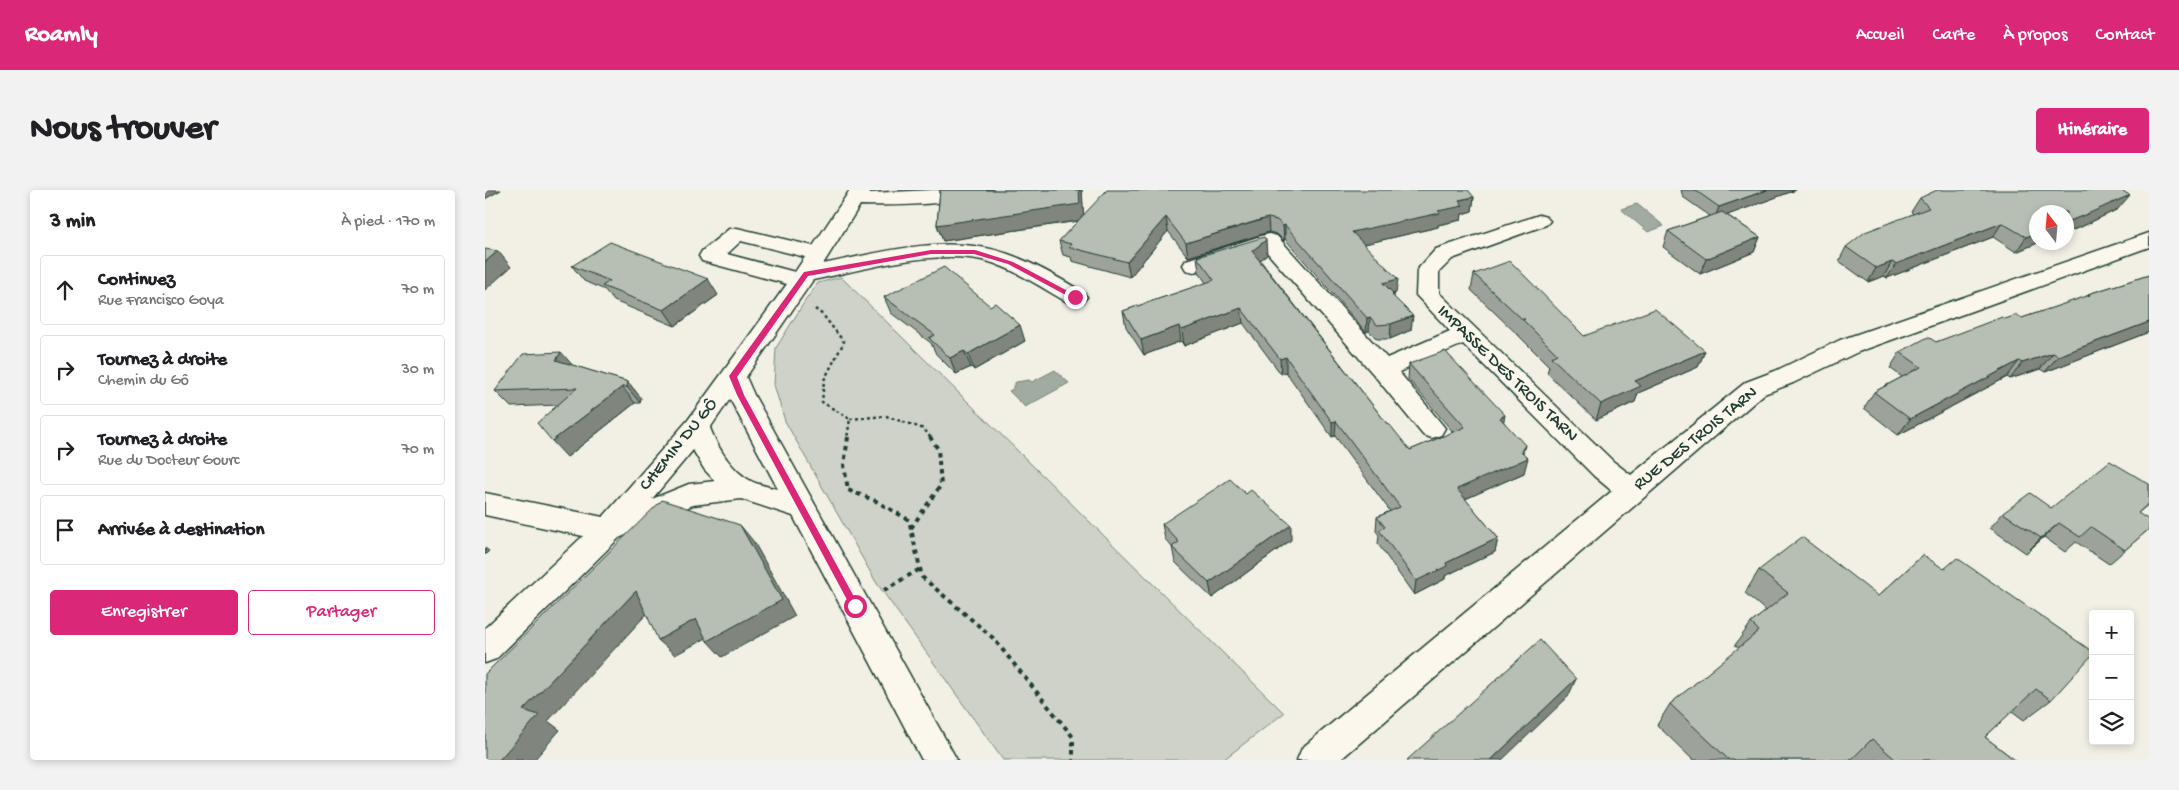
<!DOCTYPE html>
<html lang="fr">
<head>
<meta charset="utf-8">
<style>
	body { margin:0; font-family:"Gochi Hand",sans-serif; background:#f2f2f2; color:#202124 }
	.controls { position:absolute; right:15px; bottom:15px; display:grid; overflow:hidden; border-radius:5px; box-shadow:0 2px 8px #0003 }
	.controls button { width:45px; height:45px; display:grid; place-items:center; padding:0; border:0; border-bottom:1px solid #e0e0e0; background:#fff; color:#202124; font:25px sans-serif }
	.compass { position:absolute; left:1544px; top:15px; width:45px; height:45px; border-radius:50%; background:#fff; box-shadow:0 2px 8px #0003; rotate:344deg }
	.stop { position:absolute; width:15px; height:15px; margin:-11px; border:4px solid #db2777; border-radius:50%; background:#fff }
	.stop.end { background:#db2777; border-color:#fff; box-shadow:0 1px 5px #0008 }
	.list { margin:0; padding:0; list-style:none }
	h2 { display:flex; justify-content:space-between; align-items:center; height:65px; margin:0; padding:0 20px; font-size:21px }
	h2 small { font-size:16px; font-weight:400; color:#757577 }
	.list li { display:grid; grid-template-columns:32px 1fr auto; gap:15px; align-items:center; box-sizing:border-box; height:70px; margin:0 10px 10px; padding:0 10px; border:1px solid #e0e0e0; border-radius:5px }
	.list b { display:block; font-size:19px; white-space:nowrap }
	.list p { margin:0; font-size:16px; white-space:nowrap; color:#757577 }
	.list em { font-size:16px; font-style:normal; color:#757577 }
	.actions { display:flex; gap:10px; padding:15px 20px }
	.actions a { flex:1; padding:11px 0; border:1px solid #db2777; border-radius:5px; text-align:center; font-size:18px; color:#db2777 }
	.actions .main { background:#db2777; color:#fff }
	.icon { flex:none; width:28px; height:28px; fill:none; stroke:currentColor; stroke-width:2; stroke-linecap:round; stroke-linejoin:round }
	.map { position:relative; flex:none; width:1664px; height:570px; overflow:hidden; border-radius:5px }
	header { display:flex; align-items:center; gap:30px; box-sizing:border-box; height:70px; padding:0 25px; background:#db2777; color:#fff }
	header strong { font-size:24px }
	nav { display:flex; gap:28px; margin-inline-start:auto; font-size:18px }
	.intro { display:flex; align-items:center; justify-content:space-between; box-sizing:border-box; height:120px; padding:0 30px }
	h1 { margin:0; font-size:35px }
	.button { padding:12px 22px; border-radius:5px; background:#db2777; color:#fff; font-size:18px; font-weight:700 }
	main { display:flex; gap:30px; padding:0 30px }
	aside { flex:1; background:#fff; border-radius:5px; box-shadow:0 2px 8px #0003 }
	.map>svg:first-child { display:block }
	.green { fill:#cfd2c8; stroke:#77887e }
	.water { fill:#a2aba1; stroke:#6e7f75 }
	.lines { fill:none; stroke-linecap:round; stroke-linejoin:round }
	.minor-casing { stroke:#1f3d34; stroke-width:3 }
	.path-far1 { stroke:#1f3d34; stroke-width:2.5; stroke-dasharray:3 3; stroke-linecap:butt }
	.path { stroke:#1f3d34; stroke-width:4; stroke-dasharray:4.5 4.5; stroke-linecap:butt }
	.minor { fill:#fbf7ec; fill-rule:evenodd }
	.wall { fill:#9da39a; stroke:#1f3d34 }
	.shaded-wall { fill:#80857d; stroke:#1f3d34 }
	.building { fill:#b7beb3; stroke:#1f3d34 }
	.route { fill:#db2777 }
	.labels { text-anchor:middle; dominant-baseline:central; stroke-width:5; stroke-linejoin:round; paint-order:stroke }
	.street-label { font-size:18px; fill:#1f3d34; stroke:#fbf7ec }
</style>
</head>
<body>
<header>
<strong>Roamly</strong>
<nav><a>Accueil</a><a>Carte</a><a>À propos</a><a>Contact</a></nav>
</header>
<div class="intro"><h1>Nous trouver</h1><a class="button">Itinéraire</a></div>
<main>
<aside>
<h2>3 min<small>À pied · 170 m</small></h2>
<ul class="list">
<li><svg class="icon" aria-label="ahead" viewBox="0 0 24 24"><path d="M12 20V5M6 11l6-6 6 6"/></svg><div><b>Continuez</b><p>Rue Francisco Goya</p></div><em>70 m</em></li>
<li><svg class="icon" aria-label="right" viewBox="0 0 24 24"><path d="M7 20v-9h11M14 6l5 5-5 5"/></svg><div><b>Tournez à droite</b><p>Chemin du Gô</p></div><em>30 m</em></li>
<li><svg class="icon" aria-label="right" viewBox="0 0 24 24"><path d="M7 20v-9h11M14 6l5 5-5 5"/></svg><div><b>Tournez à droite</b><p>Rue du Docteur Gourc</p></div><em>70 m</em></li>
<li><svg class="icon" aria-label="arrive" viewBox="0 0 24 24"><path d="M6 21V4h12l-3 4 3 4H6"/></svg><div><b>Arrivée à destination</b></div></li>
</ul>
<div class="actions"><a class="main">Enregistrer</a><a>Partager</a></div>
</aside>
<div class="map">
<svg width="1664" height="570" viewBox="0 0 1664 570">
	<rect width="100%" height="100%" fill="#f2f0e5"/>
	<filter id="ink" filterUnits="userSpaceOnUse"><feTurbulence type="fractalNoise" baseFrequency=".02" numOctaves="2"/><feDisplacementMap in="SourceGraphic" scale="10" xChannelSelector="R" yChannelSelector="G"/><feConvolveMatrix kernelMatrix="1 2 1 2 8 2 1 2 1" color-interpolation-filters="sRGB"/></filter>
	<g filter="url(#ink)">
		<!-- green -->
		<polygon class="green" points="356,87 799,523 738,570 518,570 391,392 300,231 289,195 291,158 320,111 333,93"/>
		<!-- water -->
		<g class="water">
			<polygon points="1152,14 1179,36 1163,42 1136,19"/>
			<polygon points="570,180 584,193 540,217 524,201 528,199 528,196 531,192 544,190 547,192"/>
		</g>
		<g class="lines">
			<defs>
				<g id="minor">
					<path d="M365,0h20l-2,3h3l62,-3h59l-3,4c-41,11 -87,12 -129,11l-37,59c59,-12 126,-31 185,-10 26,9 51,24 75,38l4,5 -4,5 -8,2 -8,-2c-27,-15 -55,-35 -85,-42 -48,-11 -121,10 -169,20l-67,97 8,18 203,365h-35l-129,-244 -52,-17 -48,6 -74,33 -123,121 -11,4v-35l98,-92 -98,-21v-22l118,24 85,-97 99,-136 -85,-23 -3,-5 3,-5 27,-22 8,-1 76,18zM256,51l64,16 -10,15 -68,-18zM245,209l48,90c-8,-2 -19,-4 -27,-8 -20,-11 -33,-33 -41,-53zM208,260l11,19 11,12 -26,3 -37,15z"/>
					<polygon points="1054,25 1061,27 1065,31 1061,35 967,69 954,82 954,103 1129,272 1146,285 1261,192 1290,181 1355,150 1664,43 1664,57 1373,162 1308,193 1279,204 855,570 812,570 817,558 1127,301 1109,286 978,154 914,182 960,238 956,245 947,248 938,245 889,185 780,60 709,82 701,80 698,75 701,70 776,46 784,44 792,46 902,168 965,141 931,105 932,80 951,59"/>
				</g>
			</defs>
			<!-- minor casing -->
			<use href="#minor" class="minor-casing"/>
			<!-- path-far1 -->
			<g class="path-far1">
				<polyline points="330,119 338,125 359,152 339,190 337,212 365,229 362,248"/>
				<polyline points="365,229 401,226 439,239 446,248"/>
			</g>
			<!-- path -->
			<g class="path">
				<polyline points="363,247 359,275 363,300 391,311 424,330 437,387 508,448 588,547 588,570"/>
				<polyline points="426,338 456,295 453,259 445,247"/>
				<polyline points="399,400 435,379"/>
			</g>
			<!-- minor -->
			<use href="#minor" class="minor"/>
		</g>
		<!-- wall -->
		<g class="wall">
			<polygon points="455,0 597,0 598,26 989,7 987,21 977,24 976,30 953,35 953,37 879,54 911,103 909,104 909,107 926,140 905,149 892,149 884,141 881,142 800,49 799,51 792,44 784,42 776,44 703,67 683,41 645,87 587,71 586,67 578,65 574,51 593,31 458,51 452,35"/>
			<polygon points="1196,0 1311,0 1242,25 1275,47 1269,62 1215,84 1178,57 1183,41 1225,26 1198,7"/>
			<polygon points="1435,8 1633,19 1596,37 1552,52 1555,52 1531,62 1508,47 1402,88 1399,86 1383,92 1354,71 1361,57 1428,24 1426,22"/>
			<polygon points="782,65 775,70 903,235 925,260 968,242 923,189 924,174 1019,232 1038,263 1039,283 980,309 1013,348 1010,362 960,386 960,389 929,405 893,354 894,345 891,341 892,327 905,321 850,246 847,247 801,182 796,184 758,133 699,156 696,151 659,165 641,137 638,121 721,93 714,82 712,67"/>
			<polygon points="87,76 233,105 190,136 129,111 120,100 99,91"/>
			<polygon points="989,84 1099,146 1220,161 1213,177 1153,203 1150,212 1111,230 1062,183 1064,176 1034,146 1034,145 1033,145 986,100"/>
			<polygon points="1664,85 1664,142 1560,182 1555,179 1525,189 1522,187 1413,245 1379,218 1389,202 1417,187 1405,178 1415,162 1451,152 1520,129 1537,128 1601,107 1603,104"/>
			<polygon points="399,107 540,151 489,180 486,177 471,184 451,164 446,153 406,123"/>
			<polygon points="87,175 143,192 156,208 155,213 150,213 82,267 72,215 26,217 10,201"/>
			<polygon points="1664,294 1664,314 1653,323 1664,339 1624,374 1591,352 1580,362 1559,347 1541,363 1505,338 1518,323 1566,318"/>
			<polygon points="677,334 806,350 727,408 690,372 687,357 680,349"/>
			<polygon points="1438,365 1566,510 1539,530 1527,521 1500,547 1530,570 1208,570 1172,535 1185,514 1254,458 1250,455 1266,433 1281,421 1260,403 1274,380 1393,406"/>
		</g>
		<!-- shaded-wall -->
		<g class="shaded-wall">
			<polygon points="0,0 16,0 0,9"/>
			<polygon points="594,0 597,0 599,30 458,51 452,35"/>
			<polygon points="1282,0 1311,0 1229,30 1234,17"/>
			<polygon points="1645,5 1633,19 1596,37 1582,42 1582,32"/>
			<polygon points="989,7 987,21 977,24 976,30 953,35 953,37 867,57 867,42 953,21 974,10"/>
			<polygon points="681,27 683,41 645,87 642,72"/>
			<polygon points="783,28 784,42 703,67 701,53"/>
			<polygon points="1517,33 1508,47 1402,88 1411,74"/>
			<polygon points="800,35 800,49 799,51 798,36"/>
			<polygon points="1552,43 1552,52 1555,52 1531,62 1541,47"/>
			<polygon points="1275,47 1269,62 1215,84 1221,69"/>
			<polygon points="781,50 782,65 768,76 767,61"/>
			<polygon points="13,61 26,77 0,100 0,72"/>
			<polygon points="1407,72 1399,86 1383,92 1391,78"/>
			<polygon points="223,89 233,105 190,136 179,120"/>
			<polygon points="913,89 911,103 909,104 908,118 898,93"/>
			<polygon points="756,118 758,133 699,156 697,140"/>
			<polygon points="928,126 926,140 905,149 906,134"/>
			<polygon points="885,127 884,141 881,142 882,128"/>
			<polygon points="1664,132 1664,142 1560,182 1573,166"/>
			<polygon points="535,135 540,151 489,180 483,164"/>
			<polygon points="694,136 696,151 659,165 656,150"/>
			<polygon points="479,161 486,177 471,184 465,168"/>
			<polygon points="1220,161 1213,177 1153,203 1150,212 1111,230 1116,214 1150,191"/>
			<polygon points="76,162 90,178 71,170"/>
			<polygon points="1568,163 1555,179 1525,189 1537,173"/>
			<polygon points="801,167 801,182 796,184 795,169"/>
			<polygon points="1534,171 1522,187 1413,245 1425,229"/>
			<polygon points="143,192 156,208 155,213 142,197"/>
			<polygon points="137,197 150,213 82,267 67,251"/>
			<polygon points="1020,225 1017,240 1015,228"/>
			<polygon points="851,231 850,246 847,247 847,232"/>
			<polygon points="1040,255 1036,270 1043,268 1039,283 969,314 972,299 1036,261"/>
			<polygon points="1574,333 1559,347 1541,363 1556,348"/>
			<polygon points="255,335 269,352 310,426 237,467 222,451"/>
			<polygon points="806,335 806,350 727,408 724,393"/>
			<polygon points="1013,348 1010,362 960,386 960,389 929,405 931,391 961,373"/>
			<polygon points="0,358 4,361 0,365"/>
			<polygon points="151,401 168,417 63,531 75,540 49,570 14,570 38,520"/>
			<polygon points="211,429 227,445 190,465 173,450"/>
			<polygon points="1091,489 1083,507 1017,570 1006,570"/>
		</g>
		<!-- building -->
		<g class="building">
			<polygon points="455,0 594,0 595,14 452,35"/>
			<polygon points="622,0 983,0 989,7 974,10 978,16 953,21 955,23 867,42 913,89 898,93 909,104 907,105 928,126 906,134 892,135 885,127 882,128 800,35 798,36 792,30 783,28 775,30 701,53 681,27 642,72 584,57 586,54 574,51"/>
			<polygon points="1210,0 1282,0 1234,17"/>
			<polygon points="1452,0 1635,0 1645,5 1607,22 1582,32 1582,22 1552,22 1552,43 1541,47 1517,33 1411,74 1407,72 1391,78 1361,57 1380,42 1444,18 1435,8"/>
			<polygon points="1237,22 1275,47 1221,69 1183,41"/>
			<polygon points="779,47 781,50 767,61 903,235 905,235 925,260 980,237 924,174 960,161 1020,225 1015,228 1040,255 1036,261 1043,268 972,299 1013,348 961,373 962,376 931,391 894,340 900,337 892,327 915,317 851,231 847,232 801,167 795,169 756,118 697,140 694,136 656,150 638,121 729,90 712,67"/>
			<polygon points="125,52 223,89 179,120 117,96 125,91 87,76"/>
			<polygon points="0,59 13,61 0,72"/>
			<polygon points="1025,71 1099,146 1170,119 1220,161 1150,191 1156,196 1116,214 1066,167 1072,164 1038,130 1040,129 1037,129 989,84"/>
			<polygon points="459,77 505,116 510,113 535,135 483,164 479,161 465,168 444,148 450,145 399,107"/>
			<polygon points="1664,85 1664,132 1573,166 1568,163 1537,173 1534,171 1425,229 1389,202 1436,177 1415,162 1443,147 1451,152 1517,127 1520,129 1532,125 1537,128 1605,105 1603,104"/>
			<polygon points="76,162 71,170 143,192 142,197 137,197 67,251 52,233 92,198 10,201 38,164"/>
			<polygon points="1625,271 1664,294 1664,313 1653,323 1664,330 1664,339 1640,360 1606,337 1595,347 1574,333 1556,348 1518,323 1545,303 1566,318"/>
			<polygon points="745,289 761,304 766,300 806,335 724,393 687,357 694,352 677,334"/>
			<polygon points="177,310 255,335 297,410 222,451 211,429 173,450 151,401 38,520 54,525 14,570 0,570 0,484"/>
			<polygon points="1317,347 1393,406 1438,365 1459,379 1472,368 1608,462 1608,464 1566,510 1551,499 1500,547 1530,570 1411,570 1387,549 1366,570 1244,570 1185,514 1274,441 1266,433 1303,403 1274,380"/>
			<polygon points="1055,450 1091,489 1006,570 922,570"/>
		</g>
	</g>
	<!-- route -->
	<polygon class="route" points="446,60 490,60 528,72 594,107 588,109 523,74 489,64 446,64 323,86 252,187 259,205 373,414 375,416 370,420 367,419 252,205 244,186 319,82"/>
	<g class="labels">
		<!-- street labels -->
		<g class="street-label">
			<text transform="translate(1022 184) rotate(44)">IMPASSE DES TROIS TARN</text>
			<text transform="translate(1211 249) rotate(-39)">RUE DES TROIS TARN</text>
			<text transform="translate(194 255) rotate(-51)">CHEMIN DU GÔ</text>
		</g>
	</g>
</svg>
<div class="controls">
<button>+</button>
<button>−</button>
<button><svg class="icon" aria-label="layers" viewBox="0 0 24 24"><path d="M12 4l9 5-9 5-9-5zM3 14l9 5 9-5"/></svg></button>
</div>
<svg class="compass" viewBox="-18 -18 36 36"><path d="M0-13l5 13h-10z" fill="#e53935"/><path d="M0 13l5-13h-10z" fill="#757577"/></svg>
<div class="stop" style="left:370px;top:416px"></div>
<div class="stop end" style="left:590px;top:107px"></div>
</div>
</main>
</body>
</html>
